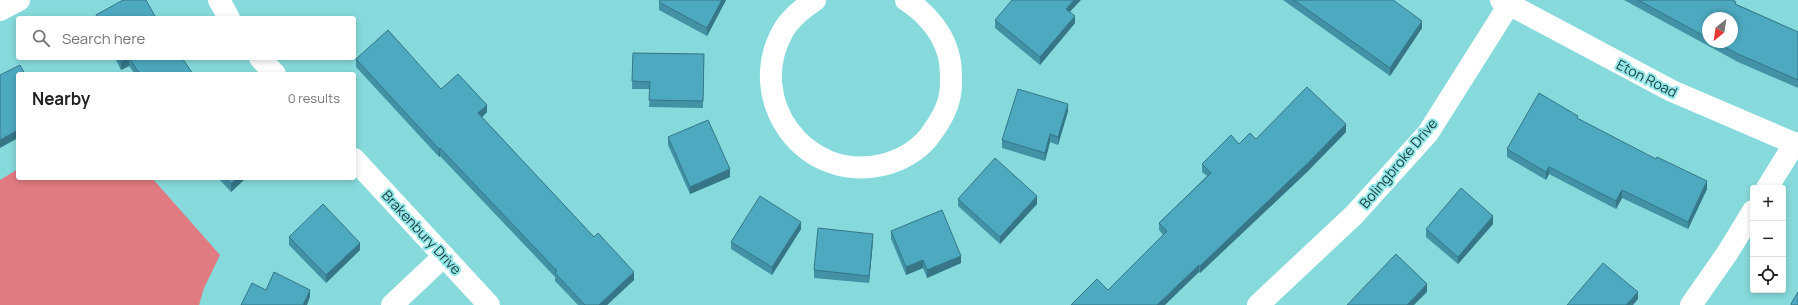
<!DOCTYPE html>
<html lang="en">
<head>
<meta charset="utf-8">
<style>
	body { margin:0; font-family:Manrope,sans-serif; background:#f2f2f2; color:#222 }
	.controls { position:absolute; right:12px; bottom:12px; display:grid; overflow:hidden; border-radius:4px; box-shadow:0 2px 6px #0003 }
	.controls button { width:36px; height:36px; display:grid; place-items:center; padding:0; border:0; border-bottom:1px solid #e0e0e0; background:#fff; color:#222; font:20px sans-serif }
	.compass { position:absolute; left:1702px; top:12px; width:36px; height:36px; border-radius:50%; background:#fff; box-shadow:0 2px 6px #0003; rotate:210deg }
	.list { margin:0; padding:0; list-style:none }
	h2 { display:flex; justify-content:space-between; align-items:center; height:52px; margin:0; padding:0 16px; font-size:17px }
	h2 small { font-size:13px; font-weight:400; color:#767676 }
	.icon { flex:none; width:22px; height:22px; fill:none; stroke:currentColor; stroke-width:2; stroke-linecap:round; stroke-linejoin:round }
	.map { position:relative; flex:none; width:1798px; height:305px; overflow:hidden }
	.search { position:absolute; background:#fff; box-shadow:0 2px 6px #0003; left:16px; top:16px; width:340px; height:44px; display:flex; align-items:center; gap:10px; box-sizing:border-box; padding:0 14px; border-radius:4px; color:#767676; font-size:15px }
	.panel { position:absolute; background:#fff; box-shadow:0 2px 6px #0003; left:16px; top:72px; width:340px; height:108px; border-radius:4px }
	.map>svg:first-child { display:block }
	.green { fill:#e07b82 }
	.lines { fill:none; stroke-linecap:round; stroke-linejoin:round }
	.minor { stroke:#fff; stroke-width:22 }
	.wall { fill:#4291a5; fill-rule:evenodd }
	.shaded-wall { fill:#367686 }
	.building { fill:#4da9c0; stroke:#367686 }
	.labels { text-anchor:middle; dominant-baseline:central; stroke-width:4; stroke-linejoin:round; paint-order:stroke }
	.street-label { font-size:14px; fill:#1a3e3e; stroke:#93e7e8 }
</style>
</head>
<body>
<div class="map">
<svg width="1798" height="305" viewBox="0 0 1798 305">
	<rect width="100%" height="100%" fill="#86dadb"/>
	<!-- green -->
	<polygon class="green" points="18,169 18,178 152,178 220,255 204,288 199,305 0,305 0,180"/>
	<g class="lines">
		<!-- minor -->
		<g class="minor">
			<polyline points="219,0 229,18"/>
			<path d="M815,0c-12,8 -25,18 -32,31 -39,69 22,152 99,134 17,-4 34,-13 46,-27 12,-16 23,-33 23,-54 0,-7 0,-15 -1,-22 -4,-26 -22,-48 -44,-62"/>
			<polyline points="1501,0 1672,91 1798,145"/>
			<polyline points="0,10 19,0"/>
			<polyline points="260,58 275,74"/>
			<polyline points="354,159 489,305"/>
			<polyline points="1767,188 1795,143"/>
			<polyline points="392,305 444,256"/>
			<polyline points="1258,305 1354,215 1428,133 1512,0"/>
			<polyline points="1691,305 1728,252 1753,211"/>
		</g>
	</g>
	<!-- wall -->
	<g class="wall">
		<polygon points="726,0 707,36 659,10 659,2"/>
		<polygon points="1283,0 1393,0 1422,28 1390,76"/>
		<path d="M1624,0h109l3,4 62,28v56l-60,-26zM1708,18l24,24h-24z"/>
		<polygon points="1070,12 1075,23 1040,65 995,28 995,20"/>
		<polygon points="633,53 704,54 703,108 649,107 650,89 632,89"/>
		<polygon points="115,58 182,58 193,74 135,74 129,66 121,70"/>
		<polygon points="356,59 441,89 487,112 482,117 634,280 607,305 578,305 555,281 555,277 440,156 439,157 356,67"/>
		<polygon points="1068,111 1058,145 1050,142 1045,161 1002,148 1002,140"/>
		<polygon points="1578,119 1707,189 1688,229 1622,198 1616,209 1549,174 1546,180 1507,157 1507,149"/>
		<polygon points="1346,132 1308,171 1200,273 1199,272 1108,290 1163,235 1159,230 1159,223 1207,176 1202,172 1202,164 1239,144 1256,139"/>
		<polygon points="668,137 730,177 690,194 668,145"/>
		<polygon points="218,178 246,178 231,192"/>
		<polygon points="958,199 1037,204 1000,244 958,206"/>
		<polygon points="1493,224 1458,264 1426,237 1426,229"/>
		<polygon points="801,229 772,275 731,249 731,242"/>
		<polygon points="891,231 961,263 927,278 923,268 906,275 891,239"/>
		<polygon points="289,237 360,250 326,283 289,245"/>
		<polygon points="873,241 869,283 814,278 814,270"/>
	</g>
	<!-- shaded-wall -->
	<g class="shaded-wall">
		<polygon points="722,0 726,0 707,36 707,28"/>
		<polygon points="1074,0 1081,0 1066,16 1066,9"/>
		<polygon points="1075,16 1075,23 1040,65 1040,57"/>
		<polygon points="1422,21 1422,28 1390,76 1390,68"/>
		<polygon points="129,58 129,66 121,70 121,62"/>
		<polygon points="1068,104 1068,111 1058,145 1058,137"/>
		<polygon points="487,105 487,112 478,121 478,113"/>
		<polygon points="1346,124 1346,132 1308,171 1200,273 1200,266"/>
		<polygon points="18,130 18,138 0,148 0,140"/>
		<polygon points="1050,134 1050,142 1045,161 1045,153"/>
		<polygon points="440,148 440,156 439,157 439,149"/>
		<polygon points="1549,167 1549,174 1546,180 1546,172"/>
		<polygon points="730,169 730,177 690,194 690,187"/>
		<polygon points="237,178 246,178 231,192 231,184"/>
		<polygon points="1707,181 1707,189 1688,229 1688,222"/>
		<polygon points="1622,190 1622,198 1616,209 1616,201"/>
		<polygon points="1037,196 1037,204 1000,244 1000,237"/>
		<polygon points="1493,216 1493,224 1458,264 1458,257"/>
		<polygon points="801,222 801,229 772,275 772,267"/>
		<polygon points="873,234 873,241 869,283 869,276"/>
		<polygon points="360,243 360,250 326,283 326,275"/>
		<polygon points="961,256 961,263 927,278 927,270"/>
		<polygon points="923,260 923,268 906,275 906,267"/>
		<polygon points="1199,265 1199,272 1165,305 1157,305"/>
		<polygon points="634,272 634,280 607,305 599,305"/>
		<polygon points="1427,284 1427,292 1414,305 1407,305"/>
		<polygon points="310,290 310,297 307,305 303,305"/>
		<polygon points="1638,292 1638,299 1633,305 1626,305"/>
	</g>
	<!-- building -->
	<g class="building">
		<polygon points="123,0 146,0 156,18 97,18 96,15"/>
		<polygon points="660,0 722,0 707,28 659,2"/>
		<polygon points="1012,0 1074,0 1066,9 1075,16 1040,57 995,20"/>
		<polygon points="1294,0 1393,0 1422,21 1390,68"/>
		<polygon points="1638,0 1733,0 1736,2 1735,4 1798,32 1798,80 1738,54 1715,42 1732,42 1732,18 1708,18 1708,38"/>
		<polygon points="388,30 441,89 458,74 487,105 478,113 594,237 598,233 634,272 599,305 585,305 555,273 557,271 440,148 439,149 356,59"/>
		<polygon points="633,53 704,54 703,101 649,100 650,82 632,81"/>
		<polygon points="119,58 182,58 193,74 140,74 129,58 121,62"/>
		<polygon points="20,65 25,74 18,74 18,130 0,140 0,75"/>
		<polygon points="1307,87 1346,124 1308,163 1200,266 1199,265 1157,305 1071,305 1097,279 1108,290 1167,231 1159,223 1211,173 1202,164 1231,135 1239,144 1250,133 1256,139"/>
		<polygon points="1018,89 1068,104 1058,137 1050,134 1045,153 1002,140"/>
		<polygon points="1539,93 1578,116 1577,118 1656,159 1657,157 1707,181 1688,222 1622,190 1616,201 1549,167 1546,172 1507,149"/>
		<polygon points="708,120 730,169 690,187 668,137"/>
		<polygon points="995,158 1037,196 1000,237 958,199"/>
		<polygon points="226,178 237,178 231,184"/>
		<polygon points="1461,188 1493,216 1458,257 1426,229"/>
		<polygon points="760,196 801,222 772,267 731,242"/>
		<polygon points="323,204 360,243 326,275 289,237"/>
		<polygon points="942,210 961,256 927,270 923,260 906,267 891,231"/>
		<polygon points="818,228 873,234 869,276 814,270"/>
		<polygon points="1396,254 1427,284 1407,305 1347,305"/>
		<polygon points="1603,263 1638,292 1626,305 1567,305"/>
		<polygon points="274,272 310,290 303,305 241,305 252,283 266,290"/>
		<polygon points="1798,292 1798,305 1791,305 1792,302"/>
	</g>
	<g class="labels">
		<!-- street labels -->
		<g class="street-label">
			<text transform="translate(1647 78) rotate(27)">Eton Road</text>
			<text transform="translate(1398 163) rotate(-50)">Bolingbroke Drive</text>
			<text transform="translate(422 232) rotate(47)">Brakenbury Drive</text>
		</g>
	</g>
</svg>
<div class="controls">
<button>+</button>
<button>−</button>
<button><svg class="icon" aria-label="locate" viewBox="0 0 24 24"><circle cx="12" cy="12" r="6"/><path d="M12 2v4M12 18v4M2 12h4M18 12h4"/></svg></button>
</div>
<svg class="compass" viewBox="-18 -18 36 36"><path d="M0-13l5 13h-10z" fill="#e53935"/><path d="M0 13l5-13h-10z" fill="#767676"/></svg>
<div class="search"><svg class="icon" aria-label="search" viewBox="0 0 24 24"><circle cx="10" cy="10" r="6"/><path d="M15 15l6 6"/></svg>Search here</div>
<section class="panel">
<h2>Nearby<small>0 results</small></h2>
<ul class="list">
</ul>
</section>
</div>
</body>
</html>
